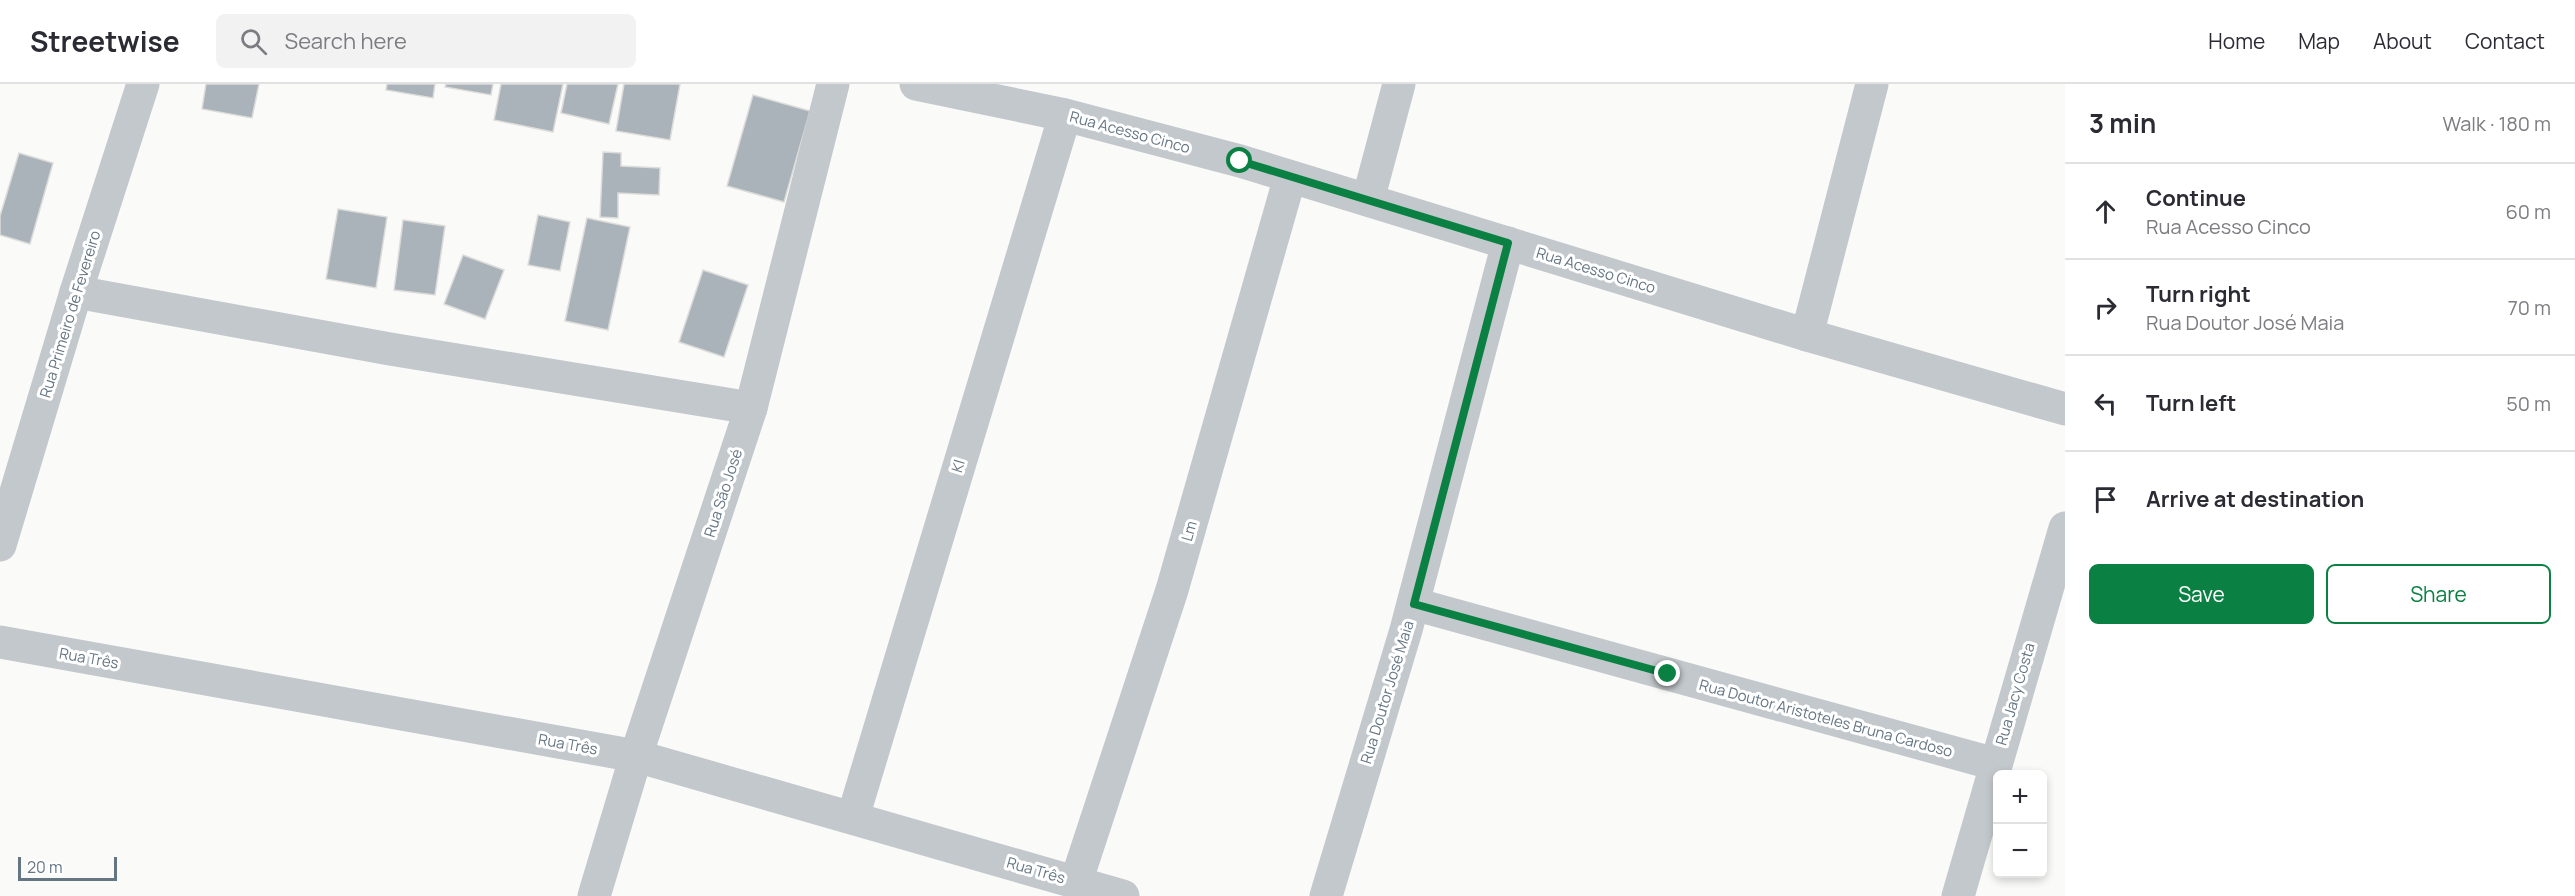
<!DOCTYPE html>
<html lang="en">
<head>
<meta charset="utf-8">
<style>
	body { margin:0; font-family:Manrope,sans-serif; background:#f2f2f3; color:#2b2b33 }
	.controls { position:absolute; right:18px; bottom:18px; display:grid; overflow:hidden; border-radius:9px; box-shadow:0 3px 9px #0003 }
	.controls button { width:54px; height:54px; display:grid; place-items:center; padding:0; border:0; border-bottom:2px solid #e1e1e2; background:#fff; color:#2b2b33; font:30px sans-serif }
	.scale { position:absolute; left:18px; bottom:15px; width:99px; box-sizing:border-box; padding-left:6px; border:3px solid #657683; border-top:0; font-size:16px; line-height:21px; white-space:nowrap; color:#657683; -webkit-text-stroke:4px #fff; paint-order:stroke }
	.stop { position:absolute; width:18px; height:18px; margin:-14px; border:4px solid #0b8043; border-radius:50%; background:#fff }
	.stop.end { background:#0b8043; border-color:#fff; box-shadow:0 2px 6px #0008 }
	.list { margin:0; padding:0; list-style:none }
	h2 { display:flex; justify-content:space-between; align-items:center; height:78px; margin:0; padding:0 24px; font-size:26px }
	h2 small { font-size:20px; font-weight:400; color:#7c7c81 }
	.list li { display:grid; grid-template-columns:39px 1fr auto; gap:18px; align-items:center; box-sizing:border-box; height:96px; padding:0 24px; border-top:2px solid #e1e1e2 }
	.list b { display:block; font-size:22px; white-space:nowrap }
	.list p { margin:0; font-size:20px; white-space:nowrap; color:#7c7c81 }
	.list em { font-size:20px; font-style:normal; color:#7c7c81 }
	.actions { display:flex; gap:12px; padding:18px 24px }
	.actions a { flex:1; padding:14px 0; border:2px solid #0b8043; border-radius:9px; text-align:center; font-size:21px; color:#0b8043 }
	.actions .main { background:#0b8043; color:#fff }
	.icon { flex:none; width:33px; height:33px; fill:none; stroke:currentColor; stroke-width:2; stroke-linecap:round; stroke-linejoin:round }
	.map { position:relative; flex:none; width:2065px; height:812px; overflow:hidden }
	header { display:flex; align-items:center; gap:36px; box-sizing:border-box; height:84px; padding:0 30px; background:#fff; border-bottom:2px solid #e1e1e2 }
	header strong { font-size:28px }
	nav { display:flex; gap:33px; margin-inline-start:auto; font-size:21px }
	.search { width:420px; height:54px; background:#f2f2f3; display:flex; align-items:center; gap:15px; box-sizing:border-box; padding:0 21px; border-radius:9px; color:#7c7c81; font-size:22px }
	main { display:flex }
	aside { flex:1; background:#fff }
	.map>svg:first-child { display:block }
	.building { fill:#aab3b9; stroke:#dcdcda; stroke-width:1.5 }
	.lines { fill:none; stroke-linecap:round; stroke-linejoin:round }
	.street { stroke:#c3c8cc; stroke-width:33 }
	.route { stroke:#0b8043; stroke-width:8 }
	.labels { text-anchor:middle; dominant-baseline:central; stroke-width:6; stroke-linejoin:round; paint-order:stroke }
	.street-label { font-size:15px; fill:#657683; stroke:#fff }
</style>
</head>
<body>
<header>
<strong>Streetwise</strong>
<div class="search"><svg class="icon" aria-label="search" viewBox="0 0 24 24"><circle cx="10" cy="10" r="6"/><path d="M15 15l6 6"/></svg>Search here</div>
<nav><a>Home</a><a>Map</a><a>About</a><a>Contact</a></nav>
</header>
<main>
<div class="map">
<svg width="2065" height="812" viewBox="0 0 2065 812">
	<rect width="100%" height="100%" fill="#fafaf8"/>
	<!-- building -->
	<g class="building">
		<polygon points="206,0 259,0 252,34 202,25"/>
		<polygon points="387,0 435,0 433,14 386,6"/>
		<polygon points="446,0 493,0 491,11 445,3"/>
		<polygon points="501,0 563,0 553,48 494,36"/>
		<polygon points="567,0 618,0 609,40 561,29"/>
		<polygon points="624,0 680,0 670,56 616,47"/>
		<polygon points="753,11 810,27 784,118 727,102"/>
		<polygon points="603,68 621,69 621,82 660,84 659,111 618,109 618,134 600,133"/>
		<polygon points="19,69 53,79 30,160 0,151 0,132"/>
		<polygon points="338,125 387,133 376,204 326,195"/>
		<polygon points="538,131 570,138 560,187 528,181"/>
		<polygon points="587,134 630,143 608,246 565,237"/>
		<polygon points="403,136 445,142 435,211 394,206"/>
		<polygon points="463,171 504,186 485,235 444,220"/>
		<polygon points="703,186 748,201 724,273 679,258"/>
	</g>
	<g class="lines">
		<!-- street -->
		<g class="street">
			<polyline points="916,0 1065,31 1240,77 1807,251 2065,325"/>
			<polyline points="1368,116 1399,0"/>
			<polyline points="76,208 390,265 751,324"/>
			<polyline points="1807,251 1872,0"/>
			<polyline points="0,461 76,208 143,0"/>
			<polyline points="1414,520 1995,680"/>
			<polyline points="0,558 636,672 1123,812"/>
			<polyline points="853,733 1065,31"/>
			<polyline points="1076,798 1172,506 1290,93"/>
			<polyline points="594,812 636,672 751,324 833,0"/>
			<polyline points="1326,812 1406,546 1508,159"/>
			<polyline points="1958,812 2065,444"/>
		</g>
	</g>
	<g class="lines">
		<!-- route -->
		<polyline class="route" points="1240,77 1508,159 1414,520 1668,590"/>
	</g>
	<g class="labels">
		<!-- street labels -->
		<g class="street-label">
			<text transform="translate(1130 48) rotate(15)">Rua Acesso Cinco</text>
			<text transform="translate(1596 186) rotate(17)">Rua Acesso Cinco</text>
			<text transform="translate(70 230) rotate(-73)">Rua Primeiro de Fevereiro</text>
			<text transform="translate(958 382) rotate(-73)">Kl</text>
			<text transform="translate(723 409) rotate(-72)">Rua São José</text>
			<text transform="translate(1189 447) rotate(-74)">Lm</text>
			<text transform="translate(89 574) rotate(10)">Rua Três</text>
			<text transform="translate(1387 608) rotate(-73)">Rua Doutor José Maia</text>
			<text transform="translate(2015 610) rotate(-74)">Rua Jacy Costa</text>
			<text transform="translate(1826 634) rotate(15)">Rua Doutor Aristoteles Bruna Cardoso</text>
			<text transform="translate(568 660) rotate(10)">Rua Três</text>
			<text transform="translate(1036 786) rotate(16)">Rua Três</text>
		</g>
	</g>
</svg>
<div class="controls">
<button>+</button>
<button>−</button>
</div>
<div class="scale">20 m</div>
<div class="stop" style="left:1240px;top:77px"></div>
<div class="stop end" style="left:1668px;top:590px"></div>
</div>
<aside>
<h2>3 min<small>Walk · 180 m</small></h2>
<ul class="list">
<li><svg class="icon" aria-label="ahead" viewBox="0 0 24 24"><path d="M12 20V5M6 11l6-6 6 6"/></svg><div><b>Continue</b><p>Rua Acesso Cinco</p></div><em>60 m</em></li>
<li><svg class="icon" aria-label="right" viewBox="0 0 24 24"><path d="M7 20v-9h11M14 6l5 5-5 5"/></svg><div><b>Turn right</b><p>Rua Doutor José Maia</p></div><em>70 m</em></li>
<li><svg class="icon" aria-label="left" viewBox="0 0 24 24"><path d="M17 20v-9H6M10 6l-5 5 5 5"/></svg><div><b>Turn left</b></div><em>50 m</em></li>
<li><svg class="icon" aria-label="arrive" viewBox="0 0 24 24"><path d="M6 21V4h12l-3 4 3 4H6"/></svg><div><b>Arrive at destination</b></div></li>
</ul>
<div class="actions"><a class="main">Save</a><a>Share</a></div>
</aside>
</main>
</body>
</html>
